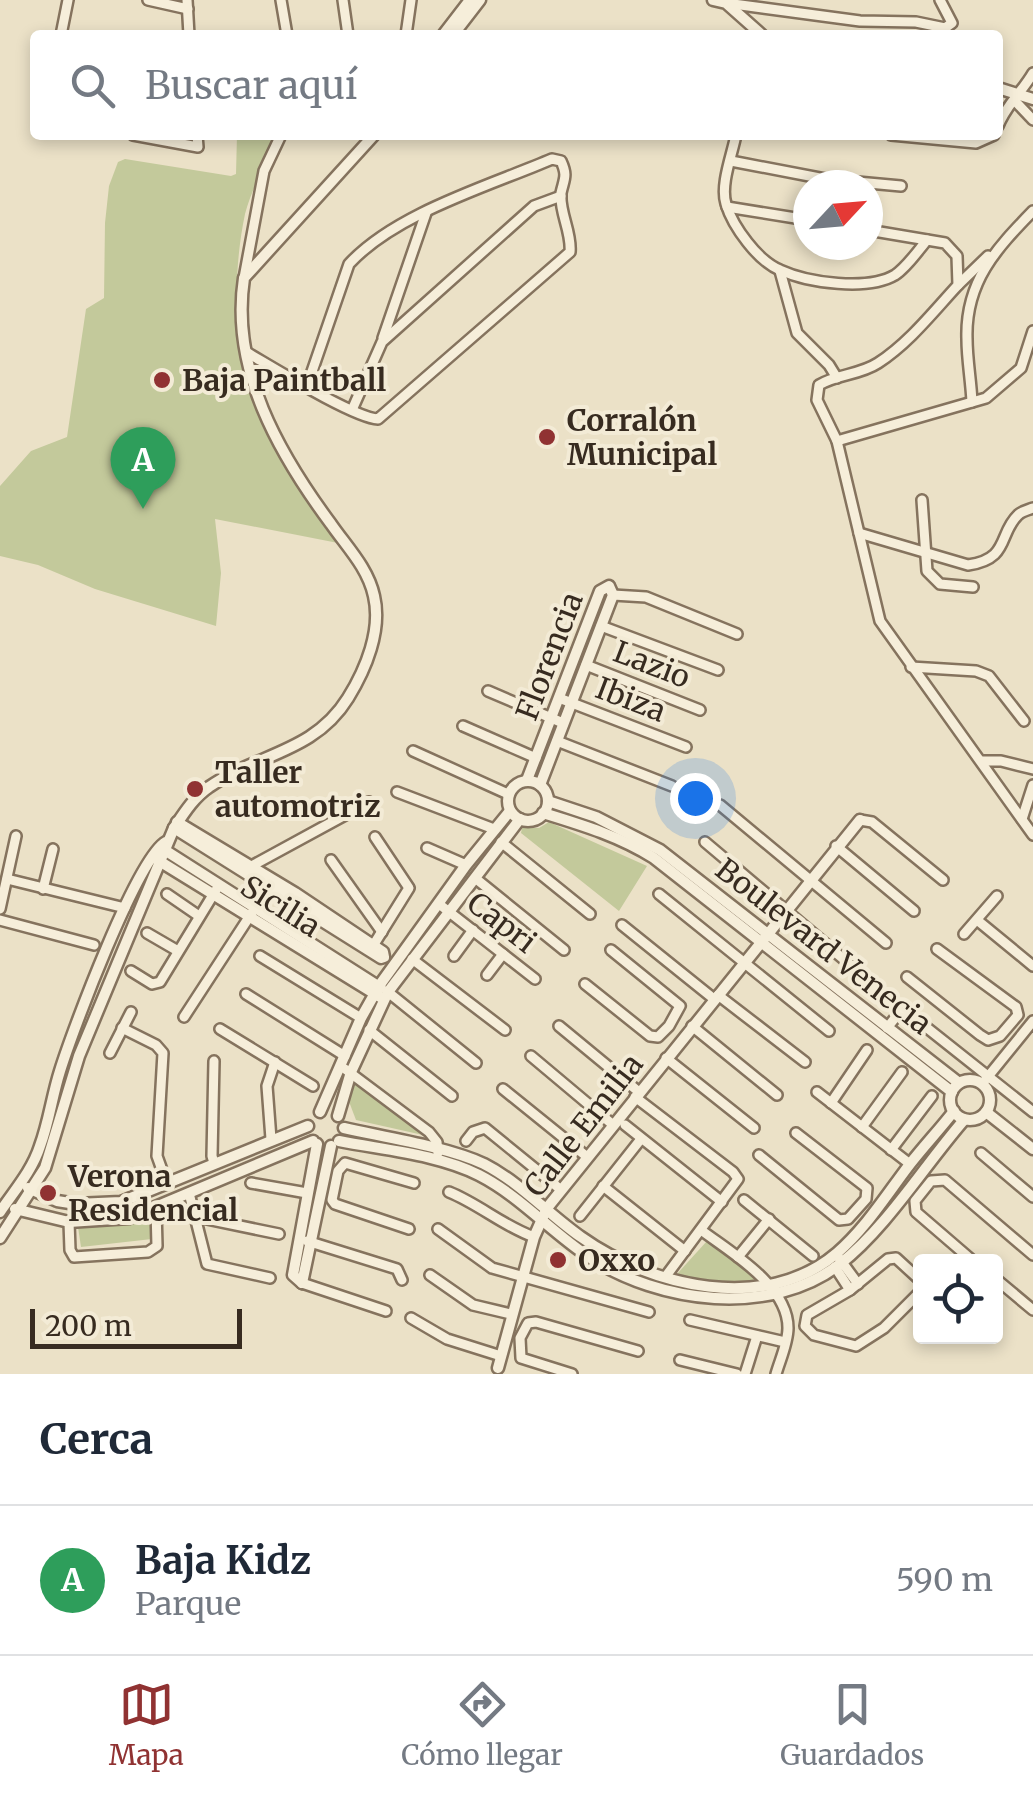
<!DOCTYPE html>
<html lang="es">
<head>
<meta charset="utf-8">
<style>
	body { margin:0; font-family:Merriweather,serif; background:#f2f2f3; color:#1f2937 }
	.controls { position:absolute; right:30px; bottom:30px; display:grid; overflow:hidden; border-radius:10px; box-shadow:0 5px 15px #0003 }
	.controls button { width:90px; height:90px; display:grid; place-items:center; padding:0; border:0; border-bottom:2px solid #e0e1e3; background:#fff; color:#1f2937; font:50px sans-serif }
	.compass { position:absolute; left:793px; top:170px; width:90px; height:90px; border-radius:50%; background:#fff; box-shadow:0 5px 15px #0003; rotate:64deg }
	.scale { position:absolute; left:30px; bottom:25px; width:212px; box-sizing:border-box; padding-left:10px; border:5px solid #372b20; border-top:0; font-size:28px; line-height:35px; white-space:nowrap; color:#372b20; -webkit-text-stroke:8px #f3ebd6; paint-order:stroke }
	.you { position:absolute; left:695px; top:798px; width:35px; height:35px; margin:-25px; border:8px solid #fff; border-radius:50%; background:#1a73e8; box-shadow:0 0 0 15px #1a73e833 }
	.badge { display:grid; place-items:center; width:65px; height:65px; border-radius:50%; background:#903232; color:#fff; font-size:32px; font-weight:700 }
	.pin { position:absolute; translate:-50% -82px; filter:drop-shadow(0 2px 5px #0008) }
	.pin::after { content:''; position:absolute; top:52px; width:35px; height:30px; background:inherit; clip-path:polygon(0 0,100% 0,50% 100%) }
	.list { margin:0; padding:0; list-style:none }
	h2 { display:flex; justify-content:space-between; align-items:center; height:130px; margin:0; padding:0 40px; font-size:42px }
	h2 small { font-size:32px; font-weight:400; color:#747a83 }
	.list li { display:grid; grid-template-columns:65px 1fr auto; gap:30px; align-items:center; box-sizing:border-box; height:150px; padding:0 40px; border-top:2px solid #e0e1e3 }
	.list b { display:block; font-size:38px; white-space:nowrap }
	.list p { margin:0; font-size:32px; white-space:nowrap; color:#747a83 }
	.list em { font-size:32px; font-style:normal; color:#747a83 }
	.icon { flex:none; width:55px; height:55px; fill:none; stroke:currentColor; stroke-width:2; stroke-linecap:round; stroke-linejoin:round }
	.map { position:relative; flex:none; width:1033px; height:1374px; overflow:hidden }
	.search { position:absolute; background:#fff; box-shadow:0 5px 15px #0003; left:30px; right:30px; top:30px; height:110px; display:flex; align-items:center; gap:25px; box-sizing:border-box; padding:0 35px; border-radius:10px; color:#747a83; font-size:38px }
	.sheet { height:280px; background:#fff }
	nav { display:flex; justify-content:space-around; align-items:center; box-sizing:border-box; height:140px; border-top:2px solid #e0e1e3; background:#fff; font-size:28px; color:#747a83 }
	nav a { display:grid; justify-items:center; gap:5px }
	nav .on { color:#903232 }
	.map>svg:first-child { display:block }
	.green { fill:#c3c99b }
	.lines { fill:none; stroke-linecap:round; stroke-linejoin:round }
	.minor-casing { stroke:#85735e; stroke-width:14 }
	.tertiary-casing { stroke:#85735e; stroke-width:15 }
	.minor { stroke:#f6eeda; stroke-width:9 }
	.tertiary { stroke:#f6eeda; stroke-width:10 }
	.poi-dot { fill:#903232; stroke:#f3ebd6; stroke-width:4 }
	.labels { text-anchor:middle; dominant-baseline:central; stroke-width:8; stroke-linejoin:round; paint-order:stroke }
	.poi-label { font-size:30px; font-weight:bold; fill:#372b20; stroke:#f3ebd6; text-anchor:start }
	.street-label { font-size:30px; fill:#372b20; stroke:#f3ebd6 }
</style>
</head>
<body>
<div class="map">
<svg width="1033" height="1374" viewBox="0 0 1033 1374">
	<rect width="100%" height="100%" fill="#ebe1c7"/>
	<!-- green -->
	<g class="green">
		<path d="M237,135h37c-6,27 -22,52 -29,79 -13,62 -12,139 13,198 20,46 52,89 80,131l-123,-24 6,54 -5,53 -121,-37 -57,-24 -38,-9v-70l31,-35 36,-14 19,-128 18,-11 1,-75 4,-37 9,-24 7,-3 106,17 5,-2z"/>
		<polygon points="549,822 647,866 619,911 521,833 522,828 539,828"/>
		<polygon points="355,1077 425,1129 423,1135 356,1120 348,1099"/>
		<polygon points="149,1219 152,1239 81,1247 78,1227"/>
		<polygon points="707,1241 755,1276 752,1285 724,1286 677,1274"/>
	</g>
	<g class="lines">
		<defs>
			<g id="minor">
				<polyline points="148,0 188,9"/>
				<polyline points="187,0 189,35"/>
				<polyline points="281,0 287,35"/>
				<polyline points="343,0 348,35"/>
				<polyline points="726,3 860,21 916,22 945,28 952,23 940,0"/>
				<polyline points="61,35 68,0"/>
				<polyline points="406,35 411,0"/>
				<polyline points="1015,101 1033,120"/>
				<path d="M998,126c8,-21 24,-34 35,-53"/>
				<polyline points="133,135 198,147 197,135"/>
				<path d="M736,135c-4,20 -16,50 -10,69 7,23 32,57 54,66 28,13 88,21 115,5 12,-8 22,-23 32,-35"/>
				<polyline points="891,135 976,143 994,135"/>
				<polyline points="731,161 825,179 901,186"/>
				<polyline points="727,207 808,220"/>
				<path d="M868,230l77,13 12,13 1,29c-25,27 -49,58 -80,78 -18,12 -41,11 -59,22l-2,15 20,41 43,180 153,214"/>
				<polyline points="780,271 797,333 829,365 837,378"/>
				<polyline points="244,278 264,171 281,135"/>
				<polyline points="958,285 988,256"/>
				<polyline points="383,338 426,213"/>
				<path d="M246,352c26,15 108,66 132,67l192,-167c2,-20 -11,-40 -9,-59 3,-14 7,-17 0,-32l-9,-2c-63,27 -156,54 -203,105l-42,122"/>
				<path d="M972,402c-1,-22 -5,-42 -5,-63 -2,-57 29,-90 66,-128"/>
				<polyline points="352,410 382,342 534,206 561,196"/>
				<polyline points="837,441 986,398 1021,368 1033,331"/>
				<polyline points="922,500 927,571 940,584 973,587"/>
				<path d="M859,533l109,32c42,-6 30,-31 50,-50 4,-4 10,-5 15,-7"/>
				<polyline points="613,595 646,597 737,634"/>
				<polyline points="601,626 718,670"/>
				<polyline points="586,665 700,710"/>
				<polyline points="911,667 976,671 989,676 1024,721"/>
				<polyline points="488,691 563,723"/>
				<polyline points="559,698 686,747"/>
				<polyline points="463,726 536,758"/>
				<polyline points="557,741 672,786"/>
				<polyline points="413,751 508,794"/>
				<polyline points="983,761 1001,761 1033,769"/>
				<polyline points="397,792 494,829"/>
				<polyline points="720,805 886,943"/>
				<polyline points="1022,819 1033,785"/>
				<polyline points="860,820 872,822 943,880"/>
				<polyline points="501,842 590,914"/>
				<polyline points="705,842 860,973"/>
				<polyline points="836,846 914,911"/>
				<polyline points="427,848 466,865"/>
				<polyline points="331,860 382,932"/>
				<polyline points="246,869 369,802"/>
				<polyline points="475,878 564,950"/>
				<polyline points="7,879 125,908"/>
				<polyline points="43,889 53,849"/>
				<polyline points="167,894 199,916"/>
				<polyline points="659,894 829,1031"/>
				<polyline points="439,904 535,979"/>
				<polyline points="0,909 16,836"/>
				<polyline points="0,920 94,945"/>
				<polyline points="977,920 1033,966"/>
				<polyline points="622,925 714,999"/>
				<polyline points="147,933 178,951"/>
				<polyline points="964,934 997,896"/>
				<polyline points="371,949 409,888 375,837"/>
				<polyline points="260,956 361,1018"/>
				<polyline points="454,956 473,930"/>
				<polyline points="412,959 505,1030"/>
				<polyline points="131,971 152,984 160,982 219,885"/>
				<polyline points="487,975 503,954"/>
				<polyline points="907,977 980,1035 988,1040 1000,1036 1018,1015 1016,1007 937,949"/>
				<polyline points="585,984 650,1036 658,1037 669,1026 680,1006 611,950"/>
				<polyline points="388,992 476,1063"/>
				<polyline points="246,994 345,1056"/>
				<polyline points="718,995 805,1062"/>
				<polyline points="184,1017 255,908"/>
				<polyline points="559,1026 639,1092"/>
				<polyline points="692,1026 777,1095"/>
				<polyline points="122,1028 156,1045 163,1053 157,1156 167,1184"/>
				<polyline points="887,1028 899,1013 907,1012 1033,1112"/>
				<polyline points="220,1029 313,1086"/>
				<polyline points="369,1030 452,1096"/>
				<polyline points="110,1053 131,1012"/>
				<polyline points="531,1056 612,1124"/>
				<polyline points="666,1058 754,1128"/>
				<polyline points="214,1061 212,1156 214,1163"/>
				<polyline points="345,1069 429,1132 437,1142 438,1153"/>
				<polyline points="982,1084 1033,1021"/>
				<polyline points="503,1089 586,1156"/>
				<polyline points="817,1092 910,1164"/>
				<polyline points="635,1097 733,1172 738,1179 666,1276"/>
				<polyline points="831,1103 867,1050"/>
				<polyline points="625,1125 722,1202"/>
				<polyline points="862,1127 902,1072"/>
				<polyline points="271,1139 267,1086 275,1062"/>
				<polyline points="466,1141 473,1132 485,1128 560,1189"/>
				<polyline points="891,1150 932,1096"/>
				<polyline points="981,1153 1033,1197"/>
				<polyline points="759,1155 839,1220 848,1219 866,1199 867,1188 796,1133"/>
				<polyline points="251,1183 307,1193"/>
				<polyline points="603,1186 685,1251"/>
				<path d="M449,1192c30,12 54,34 85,45"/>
				<polyline points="189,1193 207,1264 270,1278"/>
				<polyline points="744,1200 813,1256"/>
				<polyline points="580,1216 641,1139"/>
				<polyline points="197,1217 279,1234"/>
				<polyline points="69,1222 70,1250 74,1257 148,1252 157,1246 156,1209"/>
				<polyline points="409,1229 335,1204 332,1200 338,1171 345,1163 414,1183"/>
				<polyline points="438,1229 492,1268 649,1312"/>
				<path d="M701,1230c29,22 87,55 87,98 0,15 -8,32 -12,46"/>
				<polyline points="307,1241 397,1269 402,1280"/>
				<polyline points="836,1254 858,1284"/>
				<polyline points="738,1257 769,1219"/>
				<polyline points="974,1262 916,1212 915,1201 931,1181 945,1180 1033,1255"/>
				<polyline points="835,1267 850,1290"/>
				<polyline points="430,1275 473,1305 511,1314"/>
				<polyline points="996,1279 1033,1310"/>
				<polyline points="920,1280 896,1258 888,1259 850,1290 807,1315 805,1326 814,1335 856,1346 884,1328 920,1292"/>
				<polyline points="302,1283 386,1311"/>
				<polyline points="411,1318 447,1339 501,1356"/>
				<polyline points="690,1320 785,1342"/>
				<polyline points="680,1360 737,1374"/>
				<polyline points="572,1374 521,1358 520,1338 528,1323 536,1322 638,1351"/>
				<polyline points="745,1374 757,1336"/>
			</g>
			<g id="tertiary">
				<polyline points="713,0 726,3 762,35"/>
				<polyline points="443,35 470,0"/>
				<polyline points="453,35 480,0"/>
				<polyline points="998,88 1033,99"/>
				<polyline points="527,780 600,591 609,586 613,595 540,785"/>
				<circle cx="528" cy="801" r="20"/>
				<polyline points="548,801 596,817 660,850 959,1083"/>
				<path d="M543,813c39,12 76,23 111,45l298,234"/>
				<polyline points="174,828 381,958 384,957 383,952 295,893 177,822"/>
				<polyline points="163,849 381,988"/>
				<polyline points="156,859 380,997"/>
				<circle cx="970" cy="1100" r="20"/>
				<polyline points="320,1112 361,1018 379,986 466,865 510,811"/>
				<polyline points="986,1112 1033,1149"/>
				<polyline points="338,1116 351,1072 388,992 520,819"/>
				<path d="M344,1128c40,9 104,19 140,36 37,19 64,50 97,73 70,50 185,77 256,16 29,-25 50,-59 73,-89 14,-18 30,-35 44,-53"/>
				<path d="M339,1141c45,9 98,13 140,34 41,21 71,56 110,82 70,46 181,61 251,7 47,-37 84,-98 124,-144"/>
				<polyline points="28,1188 57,1201 76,1204 121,1202 308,1126"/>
				<polyline points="15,1209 69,1222 129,1218 313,1141"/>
				<path d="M0,1212c14,-21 32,-41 40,-66 9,-24 12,-50 20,-75 12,-39 77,-213 106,-229"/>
				<path d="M0,1238l45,-70 34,-112 95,-228c10,-15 20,-31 35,-41 47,-33 105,-34 139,-89 18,-29 34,-68 26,-102 -6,-28 -27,-49 -43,-72 -52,-70 -101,-155 -87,-246l130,-143"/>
				<polyline points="302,1283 293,1275 317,1144"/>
				<polyline points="302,1283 331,1146"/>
				<polyline points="498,1368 534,1237 547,1208 860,820"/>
			</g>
		</defs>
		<!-- minor casing -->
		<use href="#minor" class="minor-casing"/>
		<!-- tertiary casing -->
		<use href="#tertiary" class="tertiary-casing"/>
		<!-- minor -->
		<use href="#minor" class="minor"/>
		<!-- tertiary -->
		<use href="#tertiary" class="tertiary"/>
	</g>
	<!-- markers -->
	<g class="poi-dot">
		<circle cx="162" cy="380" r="10"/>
		<circle cx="547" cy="437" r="10"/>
		<circle cx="195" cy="789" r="10"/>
		<circle cx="48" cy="1193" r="10"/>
		<circle cx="558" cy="1260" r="10"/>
	</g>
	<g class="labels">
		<!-- poi labels -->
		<g class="poi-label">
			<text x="182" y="380">Baja Paintball</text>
			<text x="567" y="420">Corralón<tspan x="567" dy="34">Municipal</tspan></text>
			<text x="215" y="772">Taller<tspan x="215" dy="34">automotriz</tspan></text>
			<text x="68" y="1176">Verona<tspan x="68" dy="34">Residencial</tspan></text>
			<text x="578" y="1260">Oxxo</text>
		</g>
		<!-- street labels -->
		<g class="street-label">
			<text transform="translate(549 656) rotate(-69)">Florencia</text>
			<text transform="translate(652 664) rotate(21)">Lazio</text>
			<text transform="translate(631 699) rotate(21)">Ibiza</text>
			<text transform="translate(281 906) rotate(32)">Sicilia</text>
			<text transform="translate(502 922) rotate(38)">Capri</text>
			<text transform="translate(824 946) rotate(38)">Boulevard Venecia</text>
			<text transform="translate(583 1125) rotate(-52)">Calle Emilia</text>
		</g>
	</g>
</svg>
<div class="controls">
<button><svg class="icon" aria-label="locate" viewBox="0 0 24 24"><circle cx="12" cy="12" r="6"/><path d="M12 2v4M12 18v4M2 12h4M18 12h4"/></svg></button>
</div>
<svg class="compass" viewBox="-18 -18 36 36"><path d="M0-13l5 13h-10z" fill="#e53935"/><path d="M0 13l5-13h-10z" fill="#747a83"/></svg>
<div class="scale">200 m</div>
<div class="you"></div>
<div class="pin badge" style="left:143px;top:509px;background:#2e9e5b">A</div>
<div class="search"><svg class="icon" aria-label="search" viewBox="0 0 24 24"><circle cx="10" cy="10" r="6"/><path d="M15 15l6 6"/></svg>Buscar aquí</div>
</div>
<section class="sheet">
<h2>Cerca<small></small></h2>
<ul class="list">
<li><span class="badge" style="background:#2e9e5b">A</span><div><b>Baja Kidz</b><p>Parque</p></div><em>590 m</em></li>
</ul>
</section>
<nav>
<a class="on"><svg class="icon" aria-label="map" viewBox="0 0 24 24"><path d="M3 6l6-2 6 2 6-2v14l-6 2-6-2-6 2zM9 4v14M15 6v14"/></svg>Mapa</a>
<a><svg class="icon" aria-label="directions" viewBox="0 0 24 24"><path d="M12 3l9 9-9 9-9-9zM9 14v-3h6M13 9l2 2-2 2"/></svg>Cómo llegar</a>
<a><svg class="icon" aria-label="saved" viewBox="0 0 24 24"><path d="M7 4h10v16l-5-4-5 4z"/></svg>Guardados</a>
</nav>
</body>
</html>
